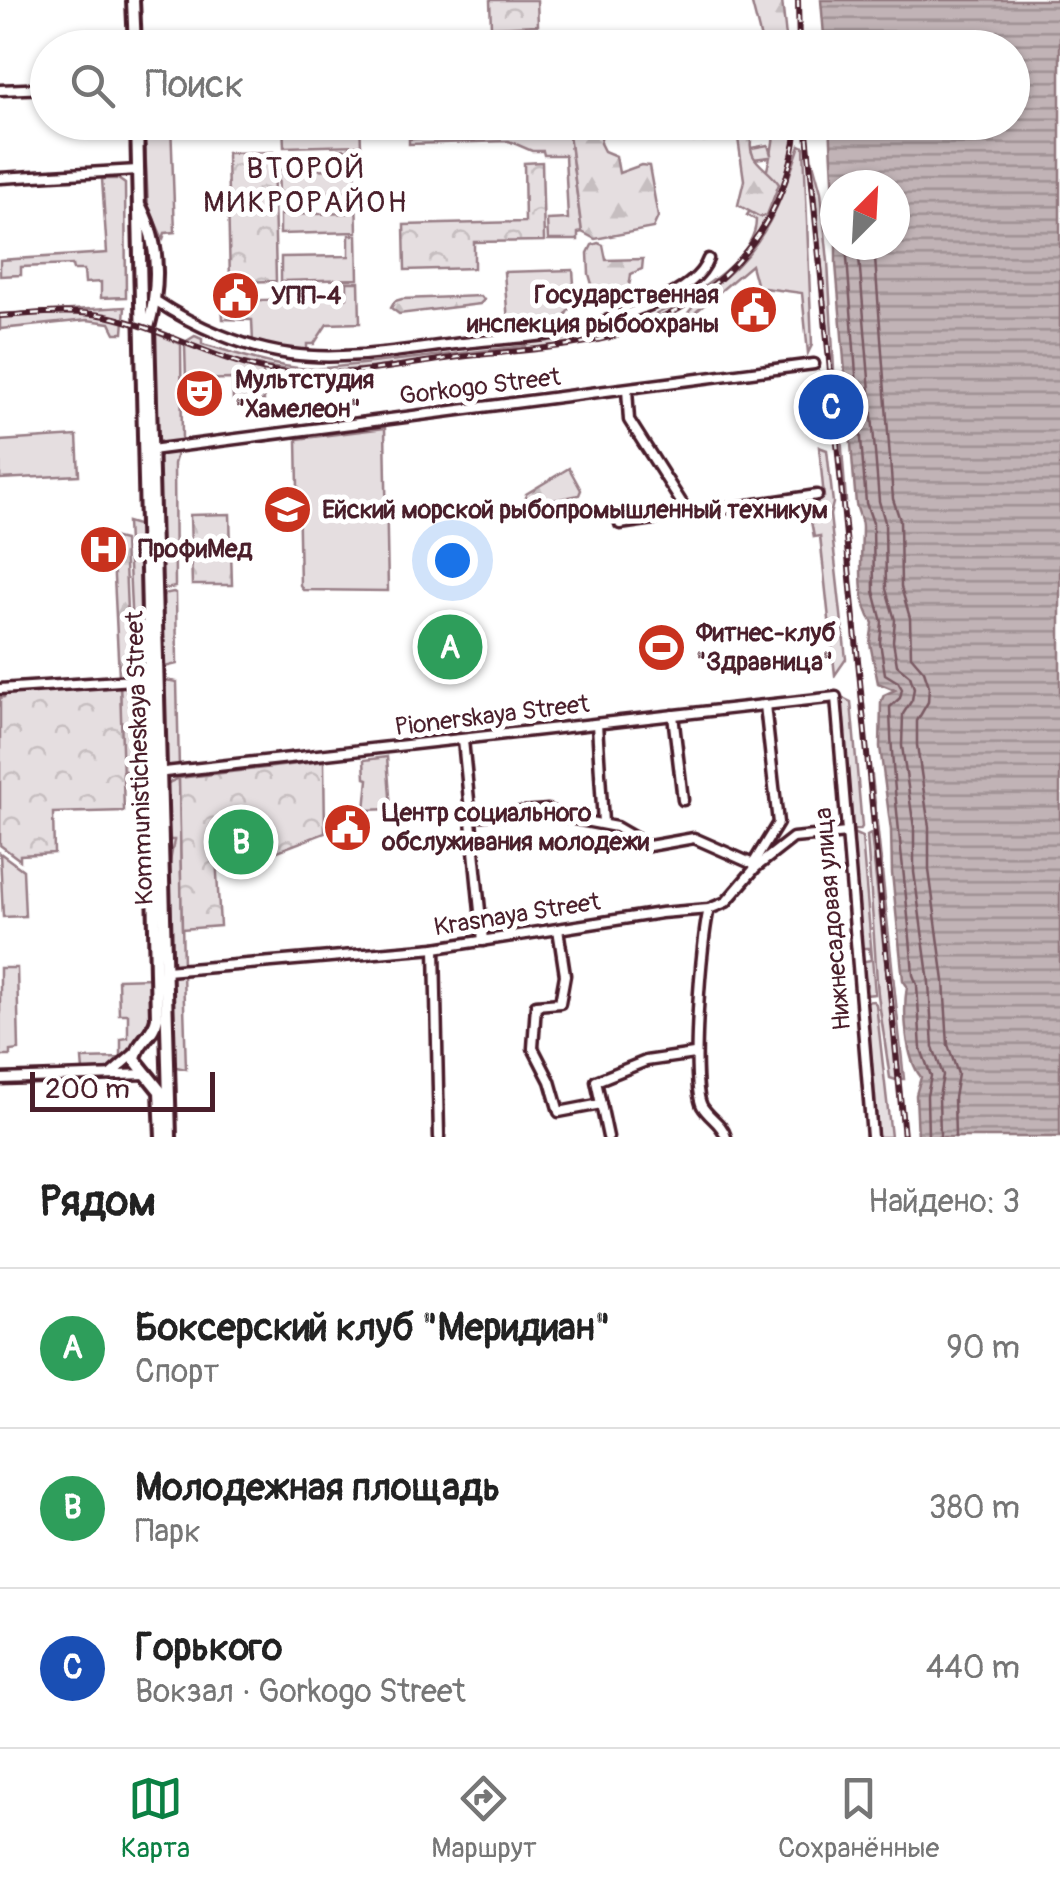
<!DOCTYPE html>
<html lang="ru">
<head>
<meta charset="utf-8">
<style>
	body { margin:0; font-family:Pangolin,sans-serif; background:#f2f2f2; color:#222 }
	.compass { position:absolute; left:820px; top:170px; width:90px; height:90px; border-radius:50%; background:#fff; box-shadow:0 2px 8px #0004; rotate:24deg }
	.scale { position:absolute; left:30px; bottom:25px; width:185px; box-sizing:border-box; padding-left:10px; border:5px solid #4a1f2b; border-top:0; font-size:28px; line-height:35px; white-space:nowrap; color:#4a1f2b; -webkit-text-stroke:8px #fff; paint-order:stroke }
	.you { position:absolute; left:452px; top:560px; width:35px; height:35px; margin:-25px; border:8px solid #fff; border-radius:50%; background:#1a73e8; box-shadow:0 0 0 15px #1a73e833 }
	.badge { display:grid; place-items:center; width:65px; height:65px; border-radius:50%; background:#0b8043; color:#fff; font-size:32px; font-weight:700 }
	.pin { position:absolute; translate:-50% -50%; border:5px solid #fff; box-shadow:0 2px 10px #0006 }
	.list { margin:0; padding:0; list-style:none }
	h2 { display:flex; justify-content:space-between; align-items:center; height:130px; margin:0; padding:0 40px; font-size:42px }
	h2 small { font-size:32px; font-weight:400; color:#767676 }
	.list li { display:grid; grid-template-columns:65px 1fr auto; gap:30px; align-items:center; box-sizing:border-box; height:160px; padding:0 40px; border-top:2px solid #e0e0e0 }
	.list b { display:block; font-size:38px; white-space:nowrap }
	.list p { margin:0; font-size:32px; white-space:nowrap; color:#767676 }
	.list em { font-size:32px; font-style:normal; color:#767676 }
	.icon { flex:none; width:55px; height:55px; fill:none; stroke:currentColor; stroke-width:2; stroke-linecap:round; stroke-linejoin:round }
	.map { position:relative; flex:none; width:1060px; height:1137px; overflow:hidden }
	.search { position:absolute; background:#fff; box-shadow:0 2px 8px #0004; left:30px; right:30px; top:30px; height:110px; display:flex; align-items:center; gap:25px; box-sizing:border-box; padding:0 35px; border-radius:55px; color:#767676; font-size:38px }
	.sheet { height:610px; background:#fff }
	nav { display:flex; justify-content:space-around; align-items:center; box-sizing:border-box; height:140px; border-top:2px solid #e0e0e0; background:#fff; font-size:28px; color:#767676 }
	nav a { display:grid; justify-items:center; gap:5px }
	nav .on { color:#0b8043 }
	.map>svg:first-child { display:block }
	.green { fill:#e5dee0; stroke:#987e86; stroke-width:2.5 }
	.forest { fill:url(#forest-firs); stroke:#987e86; stroke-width:2.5 }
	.park { fill:url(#park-crowns); stroke:#987e86; stroke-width:2.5 }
	.water { fill:url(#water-rules); stroke:#91787e; stroke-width:2.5 }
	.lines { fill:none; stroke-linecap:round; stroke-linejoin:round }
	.shore { stroke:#7a5a63; stroke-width:2.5 }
	.minor-casing { stroke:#4a1f2b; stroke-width:15 }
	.major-casing { stroke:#4a1f2b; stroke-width:18 }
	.minor { stroke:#fff; stroke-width:8 }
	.major { stroke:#fff; stroke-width:10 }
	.rail-casing { stroke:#4a1f2b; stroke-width:6 }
	.rail { stroke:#fff; stroke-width:2.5; stroke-dasharray:8; stroke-linecap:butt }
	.labels { text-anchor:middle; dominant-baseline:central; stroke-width:10; stroke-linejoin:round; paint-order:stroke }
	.poi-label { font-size:25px; font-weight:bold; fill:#4a1f2b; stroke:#fff; text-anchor:start }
	.street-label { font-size:25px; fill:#4a1f2b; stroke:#fff }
	.quarter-label { font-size:30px; letter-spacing:2.5px; fill:#4a1f2b; stroke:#fff }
</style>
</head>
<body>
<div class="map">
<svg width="1060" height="1137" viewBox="0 0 1060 1137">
	<defs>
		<pattern id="forest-firs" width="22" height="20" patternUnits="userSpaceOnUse" patternTransform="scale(2.5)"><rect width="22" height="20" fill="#e5dee0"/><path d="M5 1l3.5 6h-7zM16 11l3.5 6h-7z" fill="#c6bec0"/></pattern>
		<pattern id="park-crowns" width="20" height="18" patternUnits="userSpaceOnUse" patternTransform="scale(2.5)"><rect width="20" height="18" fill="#e5dee0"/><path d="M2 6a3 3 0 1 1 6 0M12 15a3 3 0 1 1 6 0" fill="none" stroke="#c6bec0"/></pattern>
		<pattern id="water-rules" width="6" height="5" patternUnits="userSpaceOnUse" patternTransform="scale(2.5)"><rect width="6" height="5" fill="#c1b3b6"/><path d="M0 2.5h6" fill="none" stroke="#9f9194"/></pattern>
	</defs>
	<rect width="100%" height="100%" fill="#fff"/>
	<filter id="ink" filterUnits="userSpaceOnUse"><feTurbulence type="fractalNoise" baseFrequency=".01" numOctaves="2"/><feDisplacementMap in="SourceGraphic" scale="20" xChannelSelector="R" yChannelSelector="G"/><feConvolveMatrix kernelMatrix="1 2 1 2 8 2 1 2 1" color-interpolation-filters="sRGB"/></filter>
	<g filter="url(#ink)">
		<!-- green -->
		<g class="green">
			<polygon points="144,123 171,123 175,232 165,233 163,239 148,206"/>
			<polygon points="283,123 289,123 290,127 360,123 361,145 284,147"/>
			<path d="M776,123h21c-16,110 -82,191 -194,214 -47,10 -96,13 -143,19 -107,14 -171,31 -275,-14l10,-6 7,3v5c39,10 74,25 115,25l209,-23v-9l88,-19 4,12c41,-13 138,-63 138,-110l-9,-5 14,-20 9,-38 -17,2 -2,-11 17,-3 3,10z"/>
			<polygon points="569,135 582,232 578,233 578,240 548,240 547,220 568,219 565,155 544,155 543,151 532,151 509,141 409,144 409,139"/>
			<path d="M800,145l4,2 8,198 -4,8 -6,-60 -45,-6 -6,-22 -61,52 -2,-4c13,-18 35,-32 51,-49 33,-34 46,-75 61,-119z"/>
			<polygon points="339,149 354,149 356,191 279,193 278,170 347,169 347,153 339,153"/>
			<polygon points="812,159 821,192 828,262 835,388 839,410 846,501 843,499"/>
			<polygon points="102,179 118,179 125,184 126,297 101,298 101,282 85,283 84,270 73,270 72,265 21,267 21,275 0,276 0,260 107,253"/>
			<polygon points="348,198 356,198 357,232 280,234 280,215 348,213"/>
			<polygon points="349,235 357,235 358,279 281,281 281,257 349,256"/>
			<polygon points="573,270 575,298 559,327 509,334 504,272"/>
			<polygon points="347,282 359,282 360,323 327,324 314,344 307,344 307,353 253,343 252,320 223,319 222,301 347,298"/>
			<polygon points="125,307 123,333 115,333 110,323 87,320 0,329 0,314"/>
			<polygon points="153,332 181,344 182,444 166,446 157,439"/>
			<polygon points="185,345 263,371 264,401 233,401 232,379 186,380"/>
			<polygon points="385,428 388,591 303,590 300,585 297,439"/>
			<polygon points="77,436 79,475 0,479 0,441"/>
			<polygon points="819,447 827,450 833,503 830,515 846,659 835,675 820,536 814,537 807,500 824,497"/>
			<polygon points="178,450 174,464 175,587 166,589 159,584 157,459 163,452"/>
			<polygon points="127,522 141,526 145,670 138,676 134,673"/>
			<polygon points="173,592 176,593 177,664 165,667 162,598 164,594"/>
			<polygon points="165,680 177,682 179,769 169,768 163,762 162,682"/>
			<polygon points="138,683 145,691 146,763 139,770 122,771 120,685"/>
			<polygon points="841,697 851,702 862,827 860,830 849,830"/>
			<polygon points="387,757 391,809 365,810 368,779 365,778 364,760"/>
			<polygon points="872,776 904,1079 901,1079 869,778"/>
			<polygon points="179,778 183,967 175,968 170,963 168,873 174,840 170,840 166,784"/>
			<polygon points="855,834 862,837 875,994 864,995 867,984 865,978 860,978 859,962 871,960 869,948 857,948 851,835"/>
			<polygon points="871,834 898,1078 896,1080 890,1078 878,995 867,836"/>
			<polygon points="0,853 23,870 25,916 3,917"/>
			<polygon points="0,968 17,968 19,1050 10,1051 10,1056 0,1056"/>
			<polygon points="183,973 186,1069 176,1067 172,1043 171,978"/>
			<polygon points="152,978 153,1020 119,1064 105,1071 83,1071 82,1059 121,1058 121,1039 128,1038 128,1014 119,1014 118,979"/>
			<polygon points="873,1001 876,1004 891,1137 875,1137 864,1002"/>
		</g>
		<!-- forest -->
		<g class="forest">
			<polygon points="751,0 782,0 787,47 763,47"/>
			<polygon points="585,123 636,123 603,132 600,143 604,151 616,156 619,173 641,165 649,166 658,217 653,228 595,239 582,232 569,135 585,134"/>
			<path d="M696,123h75l-19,12c-7,27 14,30 27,49l-12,31 -7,2 -22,-12 6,-25 -6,-42 -44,4 -3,-9z"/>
			<path d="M598,243l5,2 3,15 37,-1 -1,10 -11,5c-1,17 -8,24 -25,24l-13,-10 -4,-14 -1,-21 4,-8z"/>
			<polygon points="481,296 484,300 480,304 399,314 391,308 395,301 402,299"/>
			<polygon points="569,468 581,490 579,495 535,504 525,502 526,494"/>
			<polygon points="112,537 124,540 129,658 123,676 119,676"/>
		</g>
		<!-- park -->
		<g class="park">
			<polygon points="490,0 537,0 538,25 491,27"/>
			<polygon points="273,152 276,281 230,282 227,153"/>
			<polygon points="542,162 544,241 474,242 474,268 405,270 404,225 525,222 524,163"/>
			<polygon points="230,514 232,585 192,585 190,515"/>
			<polygon points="120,685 124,811 53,813 54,853 20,855 20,860 0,845 0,698 4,697 3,692"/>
			<polygon points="324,761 325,833 275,852 216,856 220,926 182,929 179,778"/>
		</g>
		<!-- water -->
		<path class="water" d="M821,0h239v1137h-142l-2,-42 5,-18c-16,-19 -18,-66 -14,-91l-4,-6 -11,-107 -1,-43 -11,-83 1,-45 3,-7 11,-5 -17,-7 -8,-40 3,-20c-17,-24 -11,-67 -11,-96 0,-8 -4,-14 -6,-23l-20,-240v-19h59v-60h-60v31l-5,-93 182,-1v-74l-187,-1z"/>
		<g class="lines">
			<!-- shore -->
			<g class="shore">
				<path d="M846,245l20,258 7,20 1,68 8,31 -2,20 5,32 13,8 4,7 -2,9 -10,9c2,89 17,178 23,268l4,10 4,64 10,27 -4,20 1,41"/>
				<polyline points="858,245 879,501 885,522 886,589 895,620 893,641 897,665 910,676 914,688 912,700 903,714 902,746 914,828 914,872 929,983 933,1047 943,1075 939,1097 940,1137"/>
				<polyline points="874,245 893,499 900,520 901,587 910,618 911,656 924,671 929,686 928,702 917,721 917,745 929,827 929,870 944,981 948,1045 958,1074 954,1098 955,1137"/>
			</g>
			<defs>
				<g id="minor">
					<polyline points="0,90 48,88"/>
					<polyline points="0,178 138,170"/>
					<path d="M156,301c38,25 88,47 134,53 59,8 123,-6 182,-12 36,-4 78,-5 113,-15 35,-10 110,-31 123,-68"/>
					<polyline points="627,389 629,420 688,513"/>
					<polyline points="151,450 814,364"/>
					<polyline points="620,524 817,495"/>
					<polyline points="0,689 149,679"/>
					<polyline points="673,715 683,800"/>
					<polyline points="597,724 603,823"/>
					<polyline points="463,740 483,941"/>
					<polyline points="156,773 836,697 872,1137"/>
					<polyline points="470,816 548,810 569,818 616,827 649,846 694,838 753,864"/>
					<polyline points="756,867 753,864 778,823 765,705"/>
					<path d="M709,909c-8,29 -19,174 -7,197 7,12 20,17 24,31"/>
					<polyline points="558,929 565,975 560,1003 536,1005 533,1048 550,1081 559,1112 601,1104 608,1137"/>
					<polyline points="435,948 439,1137"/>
					<polyline points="166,971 435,948 661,913 709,909 726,902 756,867 793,838 847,833"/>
					<polyline points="111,1074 134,1054"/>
					<polyline points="0,1079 147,1074"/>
					<polyline points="601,1104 596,1081 646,1061 694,1054"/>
				</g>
				<g id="major">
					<polyline points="133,0 135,48"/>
					<path d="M137,122l20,896c-3,17 -21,25 -22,42l25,31 2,46"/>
					<path d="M141,208c19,37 18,80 7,120l22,809"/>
				</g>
			</defs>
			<!-- minor casing -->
			<use href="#minor" class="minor-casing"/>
			<!-- major casing -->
			<use href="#major" class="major-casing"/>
			<!-- minor -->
			<use href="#minor" class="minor"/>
			<!-- major -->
			<use href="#major" class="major"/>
			<defs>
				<g id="rail">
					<polyline points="798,0 799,48"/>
					<polyline points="806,122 904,1137"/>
					<path d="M0,316c34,-2 72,-7 106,0 60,13 112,47 173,56 58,8 122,-7 180,-15 50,-6 103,-8 151,-20 101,-26 177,-106 187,-212"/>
				</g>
			</defs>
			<!-- rail casing -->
			<use href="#rail" class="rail-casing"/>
			<!-- rail -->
			<use href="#rail" class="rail"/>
		</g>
	</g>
	<!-- icons -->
	<defs>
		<symbol id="civic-disc" viewBox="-11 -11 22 22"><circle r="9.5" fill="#c8321e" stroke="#fff"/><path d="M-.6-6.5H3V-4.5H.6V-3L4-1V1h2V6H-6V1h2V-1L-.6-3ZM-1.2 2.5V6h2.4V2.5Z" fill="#fff"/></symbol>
		<symbol id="theatre-disc" viewBox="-11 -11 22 22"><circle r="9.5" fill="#c8321e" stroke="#fff"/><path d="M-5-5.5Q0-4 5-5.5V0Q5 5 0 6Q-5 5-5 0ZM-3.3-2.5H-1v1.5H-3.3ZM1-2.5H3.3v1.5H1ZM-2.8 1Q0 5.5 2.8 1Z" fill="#fff"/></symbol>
		<symbol id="university-disc" viewBox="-11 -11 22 22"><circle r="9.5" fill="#c8321e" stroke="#fff"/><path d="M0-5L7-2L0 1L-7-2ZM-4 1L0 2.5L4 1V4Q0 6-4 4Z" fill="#fff"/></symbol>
		<symbol id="hospital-disc" viewBox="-11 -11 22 22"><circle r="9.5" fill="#c8321e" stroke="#fff"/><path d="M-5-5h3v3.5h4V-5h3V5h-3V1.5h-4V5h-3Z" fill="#fff"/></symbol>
		<symbol id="stadium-disc" viewBox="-11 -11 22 22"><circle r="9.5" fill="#c8321e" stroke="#fff"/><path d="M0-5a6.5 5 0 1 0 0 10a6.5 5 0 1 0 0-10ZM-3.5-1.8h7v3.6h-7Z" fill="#fff"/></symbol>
	</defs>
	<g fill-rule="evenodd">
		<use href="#civic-disc" x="208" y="268" width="55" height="55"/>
		<use href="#civic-disc" x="726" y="282" width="55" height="55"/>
		<use href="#theatre-disc" x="172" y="366" width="55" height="55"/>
		<use href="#university-disc" x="260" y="482" width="55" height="55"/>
		<use href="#hospital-disc" x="76" y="522" width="55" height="55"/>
		<use href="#stadium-disc" x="634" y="620" width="55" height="55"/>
		<use href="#civic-disc" x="320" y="800" width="55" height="55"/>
	</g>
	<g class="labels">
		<!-- poi labels -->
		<g class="poi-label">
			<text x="719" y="295" text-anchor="end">Государственная<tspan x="719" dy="29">инспекция рыбоохраны</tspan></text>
			<text x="271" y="296">УПП-4</text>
			<text x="235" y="380">Мультстудия<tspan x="235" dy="29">"Хамелеон"</tspan></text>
			<text x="322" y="510">Ейский морской рыбопромышленный техникум</text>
			<text x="138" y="549">ПрофиМед</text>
			<text x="696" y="633">Фитнес-клуб<tspan x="696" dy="29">"Здравница"</tspan></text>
			<text x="382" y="813">Центр социального<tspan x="382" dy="29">обслуживания молодежи</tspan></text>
		</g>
		<!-- street labels -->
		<g class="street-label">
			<text transform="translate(480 387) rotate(-7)">Gorkogo Street</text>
			<text transform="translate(492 716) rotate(-7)">Pionerskaya Street</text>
			<text transform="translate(140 758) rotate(-92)">Kommunisticheskaya Street</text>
			<text transform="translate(517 915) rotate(-9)">Krasnaya Street</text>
			<text transform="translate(833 919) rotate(-95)">Нижнесадовая улица</text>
		</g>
		<!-- quarter labels -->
		<g class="quarter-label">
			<text x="306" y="168">ВТОРОЙ<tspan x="306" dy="34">МИКРОРАЙОН</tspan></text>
		</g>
	</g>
</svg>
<svg class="compass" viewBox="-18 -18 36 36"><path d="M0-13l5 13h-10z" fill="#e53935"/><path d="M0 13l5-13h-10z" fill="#767676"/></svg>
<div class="scale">200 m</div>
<div class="you"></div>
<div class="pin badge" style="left:450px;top:647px;background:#2e9e5b">A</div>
<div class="pin badge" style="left:241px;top:842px;background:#2e9e5b">B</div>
<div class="pin badge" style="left:831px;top:407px;background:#1a4fb4">C</div>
<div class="search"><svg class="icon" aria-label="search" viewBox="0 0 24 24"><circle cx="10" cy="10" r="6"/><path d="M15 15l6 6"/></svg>Поиск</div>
</div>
<section class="sheet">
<h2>Рядом<small>Найдено: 3</small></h2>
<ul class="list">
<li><span class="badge" style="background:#2e9e5b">A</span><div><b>Боксерский клуб &quot;Меридиан&quot;</b><p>Спорт</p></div><em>90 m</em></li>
<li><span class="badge" style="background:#2e9e5b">B</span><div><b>Молодежная площадь</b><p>Парк</p></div><em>380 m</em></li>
<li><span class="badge" style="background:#1a4fb4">C</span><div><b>Горького</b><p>Вокзал · Gorkogo Street</p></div><em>440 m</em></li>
</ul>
</section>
<nav>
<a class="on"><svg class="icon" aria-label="map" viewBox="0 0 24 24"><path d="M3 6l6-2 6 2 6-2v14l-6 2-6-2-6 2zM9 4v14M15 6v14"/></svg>Карта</a>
<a><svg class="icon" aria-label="directions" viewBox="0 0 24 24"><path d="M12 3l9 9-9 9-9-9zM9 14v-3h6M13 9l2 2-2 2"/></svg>Маршрут</a>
<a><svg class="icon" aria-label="saved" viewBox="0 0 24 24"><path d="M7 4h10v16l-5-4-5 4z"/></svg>Сохранённые</a>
</nav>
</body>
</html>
